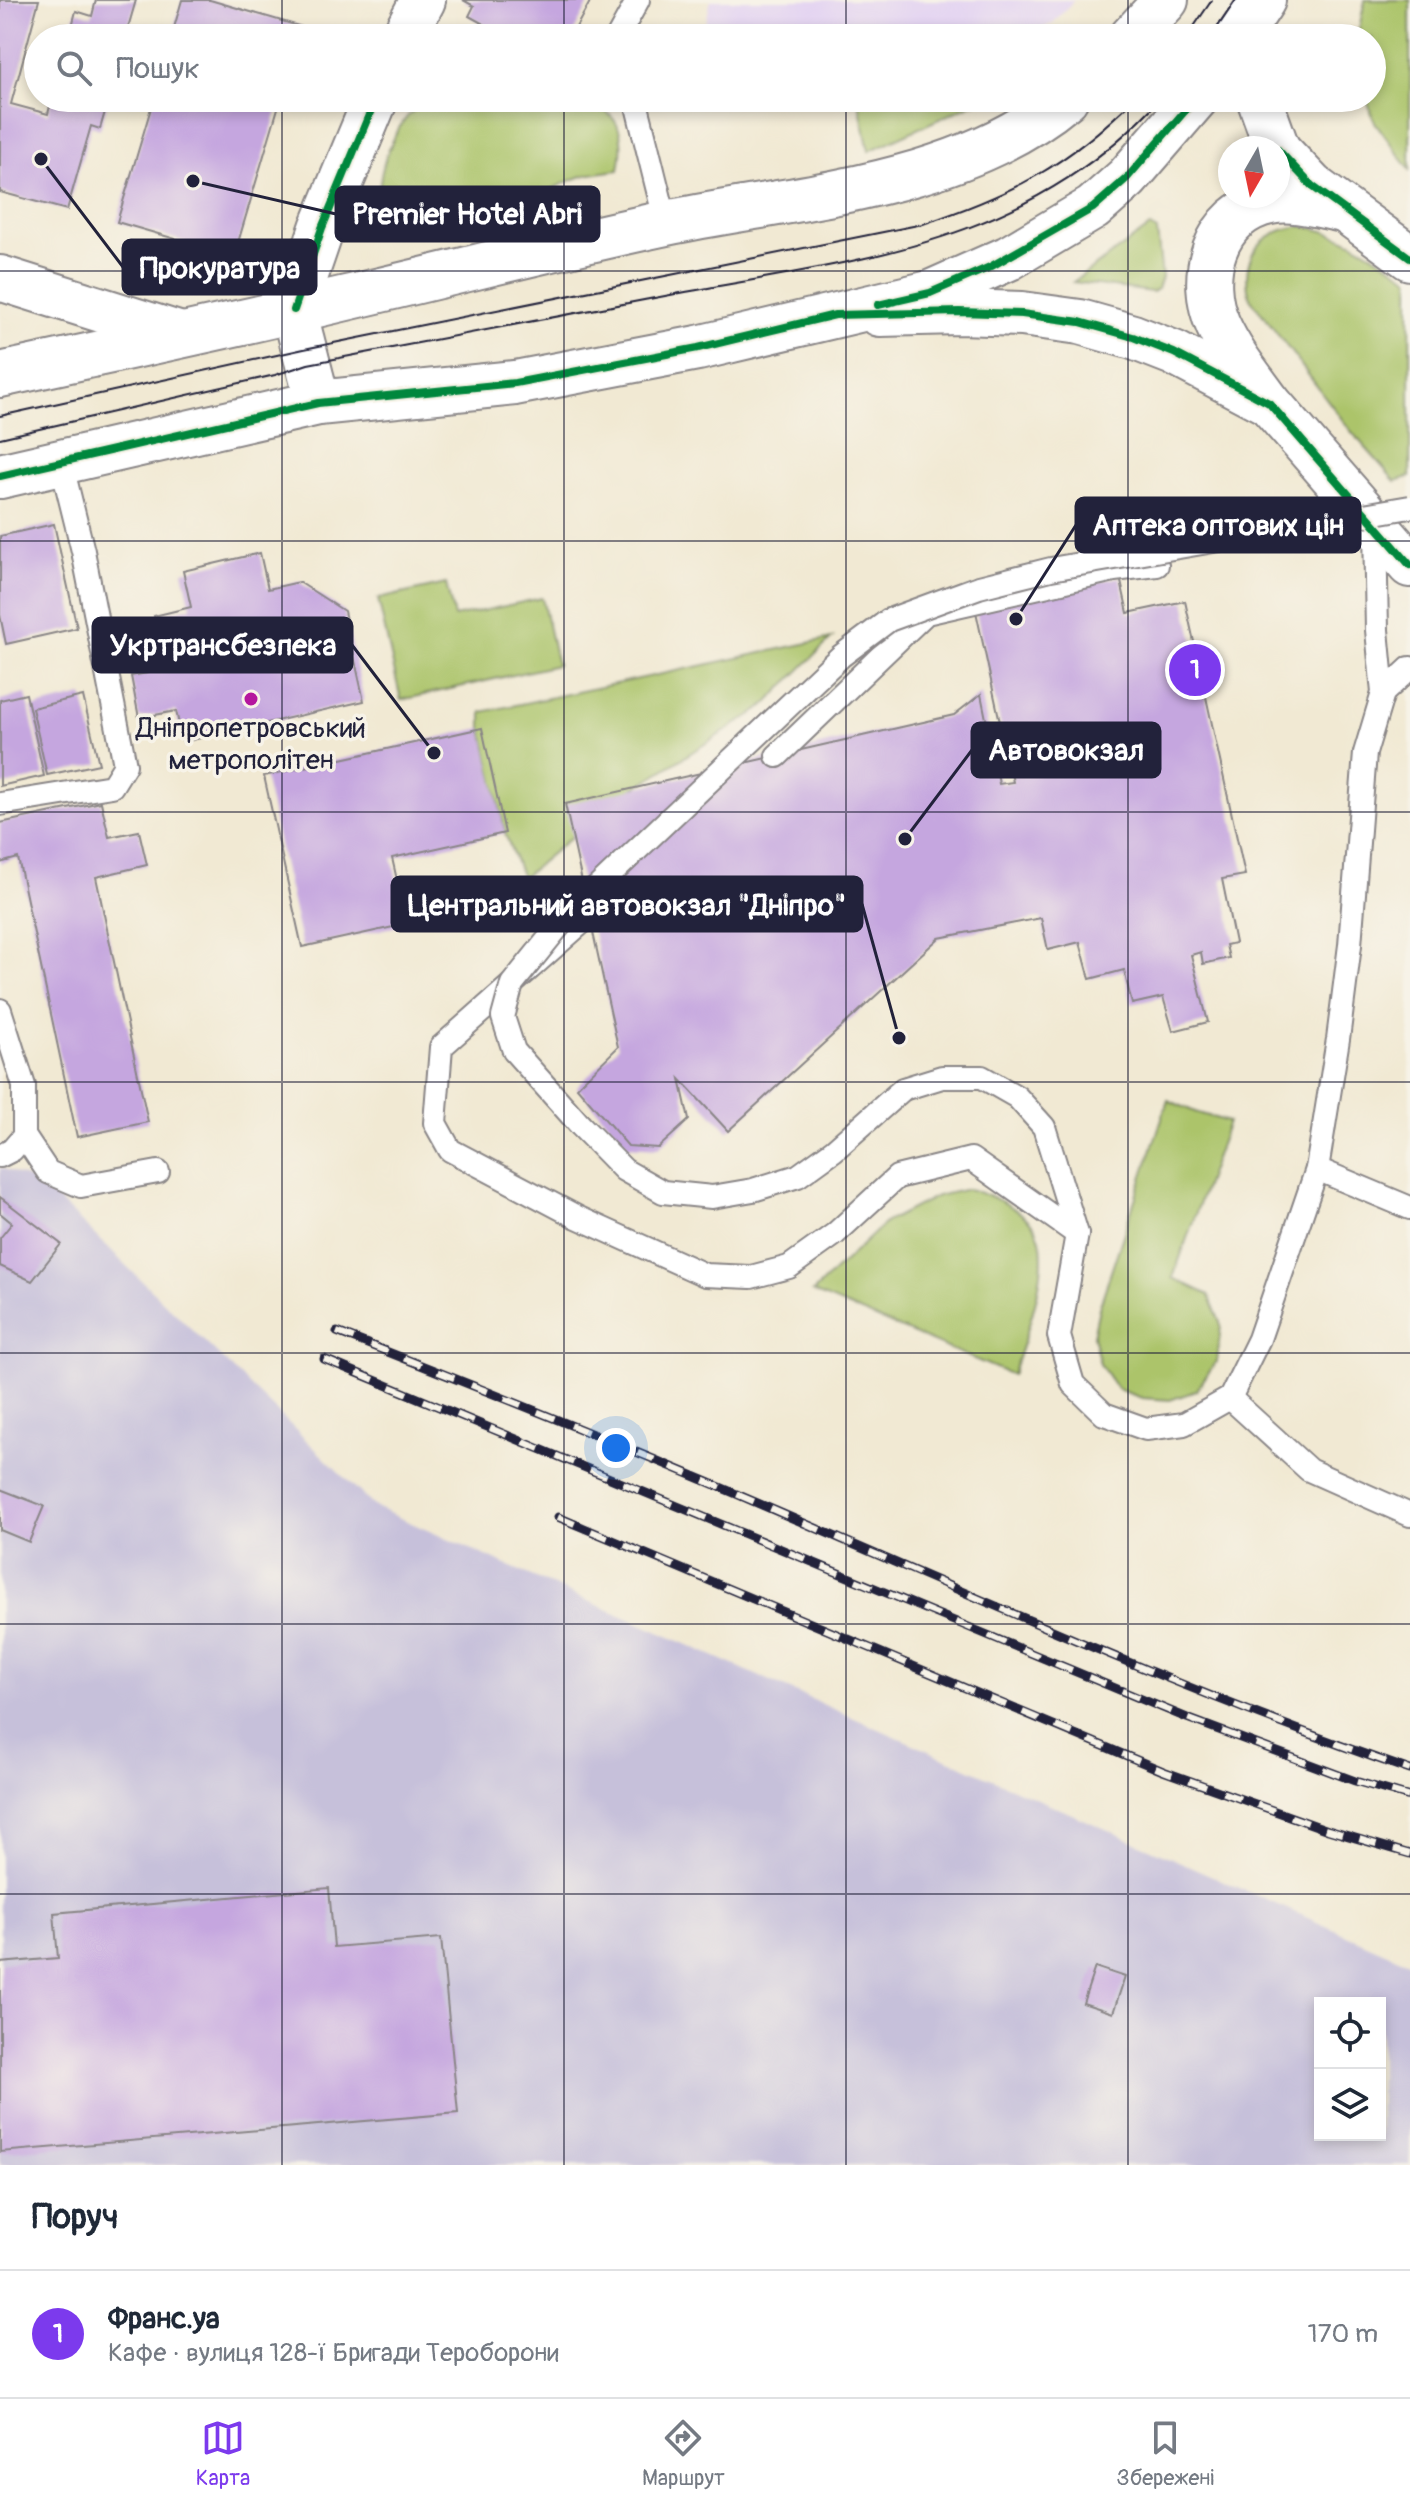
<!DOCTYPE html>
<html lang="uk">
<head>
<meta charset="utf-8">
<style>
	body { margin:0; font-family:Pangolin,sans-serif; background:#f2f2f3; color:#1f2937 }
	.controls { position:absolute; right:24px; bottom:24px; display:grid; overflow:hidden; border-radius:0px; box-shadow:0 4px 12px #0003 }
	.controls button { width:72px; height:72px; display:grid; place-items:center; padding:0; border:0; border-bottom:2px solid #e0e1e3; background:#fff; color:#1f2937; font:40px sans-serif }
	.compass { position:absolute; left:1218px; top:136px; width:72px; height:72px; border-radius:50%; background:#fff; box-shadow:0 4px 12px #0003; rotate:189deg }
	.you { position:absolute; left:616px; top:1448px; width:28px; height:28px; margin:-20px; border:6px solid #fff; border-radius:50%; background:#1a73e8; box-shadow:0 0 0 12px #1a73e833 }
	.badge { display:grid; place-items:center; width:52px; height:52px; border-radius:50%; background:#7c3aed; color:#fff; font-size:26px; font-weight:700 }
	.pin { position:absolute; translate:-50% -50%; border:4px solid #fff; box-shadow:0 2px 8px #0006 }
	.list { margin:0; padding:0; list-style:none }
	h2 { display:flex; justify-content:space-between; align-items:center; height:104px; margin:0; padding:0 32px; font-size:34px }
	h2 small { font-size:26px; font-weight:400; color:#747a83 }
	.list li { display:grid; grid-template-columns:52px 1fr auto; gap:24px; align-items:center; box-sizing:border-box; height:128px; padding:0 32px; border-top:2px solid #e0e1e3 }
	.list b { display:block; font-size:30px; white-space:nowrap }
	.list p { margin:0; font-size:26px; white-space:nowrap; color:#747a83 }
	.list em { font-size:26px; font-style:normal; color:#747a83 }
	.icon { flex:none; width:44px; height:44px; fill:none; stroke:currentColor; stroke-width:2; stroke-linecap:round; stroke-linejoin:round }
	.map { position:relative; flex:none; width:1410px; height:2165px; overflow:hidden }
	.search { position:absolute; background:#fff; box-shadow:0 4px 12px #0003; left:24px; right:24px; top:24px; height:88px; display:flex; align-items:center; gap:20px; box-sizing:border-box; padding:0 28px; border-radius:44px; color:#747a83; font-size:30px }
	.sheet { height:232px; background:#fff }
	nav { display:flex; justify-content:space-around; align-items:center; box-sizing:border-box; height:112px; border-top:2px solid #e0e1e3; background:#fff; font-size:22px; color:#747a83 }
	nav a { display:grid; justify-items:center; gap:4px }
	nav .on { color:#7c3aed }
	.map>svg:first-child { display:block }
	.built { fill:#e3d3f2 }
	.industrial { fill:#c6c0da; fill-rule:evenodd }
	.green { fill:#acc46a; stroke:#677352; stroke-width:2 }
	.building { fill:#c5a6df }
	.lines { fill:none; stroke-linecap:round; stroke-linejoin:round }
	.service-casing { stroke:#8a8687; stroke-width:26 }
	.minor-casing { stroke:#8a8687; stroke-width:48 }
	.tertiary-casing { stroke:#8a8687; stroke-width:48 }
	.primary-casing { stroke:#8a8687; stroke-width:48 }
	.service { stroke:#fff; stroke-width:22 }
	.minor { stroke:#fff; stroke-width:44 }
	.tertiary { stroke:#fff; stroke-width:44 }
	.primary { stroke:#fff; stroke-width:44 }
	.tram { stroke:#22223b; stroke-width:2 }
	.rail-casing { stroke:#22223b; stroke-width:9 }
	.rail { stroke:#f7f3e8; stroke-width:6; stroke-dasharray:18; stroke-linecap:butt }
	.service-bridge-casing { stroke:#8a8687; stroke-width:26; stroke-linecap:butt }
	.service-bridge { stroke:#fff; stroke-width:22 }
	.cycleway-casing { stroke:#f7f3e8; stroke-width:13 }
	.cycleway { stroke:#00873e; stroke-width:8 }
	.grid { fill:none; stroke:#22223b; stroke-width:2; stroke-opacity:0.55 }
	.poi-dot { fill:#b5179e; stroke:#f7f3e8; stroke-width:3 }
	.labels { text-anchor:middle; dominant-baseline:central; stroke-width:7; stroke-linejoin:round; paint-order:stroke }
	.poi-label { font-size:28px; fill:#22223b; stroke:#f7f3e8 }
	.leader { fill:none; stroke:#22223b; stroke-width:3 }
	.callout-dot { fill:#22223b; stroke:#f7f3e8; stroke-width:3 }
	.callout { fill:#22223b; stroke:#22223b; stroke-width:3 }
	.callout-label { font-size:30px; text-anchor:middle; font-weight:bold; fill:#fff }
</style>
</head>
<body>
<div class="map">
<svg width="1410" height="2165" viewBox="0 0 1410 2165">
	<rect width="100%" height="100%" fill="#f7f3e8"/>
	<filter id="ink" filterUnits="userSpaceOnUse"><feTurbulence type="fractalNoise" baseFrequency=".0125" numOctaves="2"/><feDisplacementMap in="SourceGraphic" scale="16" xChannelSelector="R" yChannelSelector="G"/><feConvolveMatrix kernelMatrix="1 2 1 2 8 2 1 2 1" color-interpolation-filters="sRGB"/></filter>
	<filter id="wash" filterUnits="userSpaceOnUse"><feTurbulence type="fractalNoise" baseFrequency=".006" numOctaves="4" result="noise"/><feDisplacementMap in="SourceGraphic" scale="32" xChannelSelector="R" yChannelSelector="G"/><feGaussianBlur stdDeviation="1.8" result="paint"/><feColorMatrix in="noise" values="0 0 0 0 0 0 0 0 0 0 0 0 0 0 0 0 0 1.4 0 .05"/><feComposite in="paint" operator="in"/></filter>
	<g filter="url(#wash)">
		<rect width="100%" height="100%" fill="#f1e9d3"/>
		<!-- built -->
		<polygon class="built" points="711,0 1074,0 1053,23 1033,33 1008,38 702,38"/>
		<!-- industrial -->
		<path class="industrial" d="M0,1167l43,18 332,322 1035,456v202h-1410zM1320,2003h60v132h-60z"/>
		<!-- green -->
		<g class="green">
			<polygon points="1365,0 1410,0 1410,170 1375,122 1366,98 1372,98 1372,38 1357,38"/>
			<path d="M432,98l152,1c36,15 42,33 35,71 -13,2 -29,3 -42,8 -27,10 -51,26 -77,37 -21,9 -90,23 -108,9 -28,-22 -3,-86 15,-107 7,-8 17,-13 25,-19z"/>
			<polygon points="858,98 985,98 869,151"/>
			<path d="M1300,226c43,5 74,29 110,52v199l-15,4 -44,-50 -101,-133c-11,-41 10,-66 50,-72z"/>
			<polygon points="1150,227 1157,231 1162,277 1158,289 1152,292 1073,282"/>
			<polygon points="446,584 454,617 542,598 557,665 401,700 378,599"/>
			<polygon points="832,638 762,708 616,800 522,878 505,833 482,728 482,712"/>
			<polygon points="1168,1100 1195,1112 1228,1122 1173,1278 1209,1295 1221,1325 1217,1360 1196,1391 1170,1400 1142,1398 1117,1389 1100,1364 1093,1336 1099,1308"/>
			<path d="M968,1189c23,7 48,16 65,36 25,30 -9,115 -21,150l-199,-83 73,-70 51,-26z"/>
		</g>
		<g id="blocks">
			<!-- building -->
			<g class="building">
				<polygon points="0,0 39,0 11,104 48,114 52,98 109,98 100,129 91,126 67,210 0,192"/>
				<polygon points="96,0 136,0 125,38 69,38 76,11 92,16"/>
				<polygon points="182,0 210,0 302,27 298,38 171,38"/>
				<polygon points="463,0 586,0 590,2 570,38 509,38 469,16 474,6"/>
				<polygon points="154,98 281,98 234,256 117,222"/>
				<polygon points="54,524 77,628 6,644 0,615 0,536"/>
				<polygon points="260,553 268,589 299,582 344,611 364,701 183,742 176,711 139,718 131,676 147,673 161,648 154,616 191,607 183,571"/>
				<polygon points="1120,577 1128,613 1185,601 1245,875 1222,879 1235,943 1226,945 1229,958 1203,964 1201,952 1191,955 1208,1022 1173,1031 1163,997 1132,1004 1124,970 1090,979 1080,942 1048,950 1041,918 939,938 728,1131 680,1079 689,1120 658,1148 628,1146 577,1087 618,1047 565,804 954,715 981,694 999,784 1013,782 975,607"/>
				<polygon points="26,694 44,776 0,786 0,700"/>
				<polygon points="83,696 99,764 47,775 32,708"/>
				<polygon points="482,728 505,833 392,858 407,924 302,947 264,776"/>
				<polygon points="101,802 109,837 139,831 147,865 96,877 148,1122 77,1137 18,858 0,863 0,823"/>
				<polygon points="0,1197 61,1244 32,1281 0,1266 0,1238 12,1223 0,1213"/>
				<polygon points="0,1489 44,1506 29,1542 0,1530"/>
				<polygon points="329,1888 334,1947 441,1938 458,2113 0,2152 0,1963 58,1958 54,1913"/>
				<polygon points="1095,1967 1125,1977 1113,2013 1083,2003"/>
			</g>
		</g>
	</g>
	<g filter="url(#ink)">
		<use href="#blocks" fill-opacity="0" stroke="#8a8687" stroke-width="2"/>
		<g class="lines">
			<defs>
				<g id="service">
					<polyline points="617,38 638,0"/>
					<polyline points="635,98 666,223"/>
					<polyline points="1383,693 1410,668"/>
					<polyline points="777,756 926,613 1114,570 1157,565"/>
					<polyline points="0,804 112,786 125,765 83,551 61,462"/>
					<polyline points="589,916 441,1047 435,1123 450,1150 577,1217 705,1275 751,1277 789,1267 835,1234 897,1177 971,1159 1077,1234"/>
					<polyline points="0,1010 24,1086 24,1136 12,1150 0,1156"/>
					<polyline points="903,1089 942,1077 982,1077 1017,1097 1044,1127 1077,1234 1059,1336 1073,1384 1104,1414 1146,1429 1184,1424 1230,1398 1259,1339 1317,1169 1338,1039 1350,945 1365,753 1383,693 1377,630 1375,529"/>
					<polyline points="24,1136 48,1172 81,1186 158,1172"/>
					<polyline points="1317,1169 1410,1208"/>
					<polyline points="1230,1398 1309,1470 1410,1515"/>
				</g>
				<g id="minor">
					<polyline points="403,38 423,0"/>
					<polyline points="0,278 181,335"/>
					<polyline points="294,310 322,228 376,98"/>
					<path d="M1269,403c-18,-25 -38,-49 -51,-78 -21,-48 -5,-111 52,-123 24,-5 51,4 74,8"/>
				</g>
				<g id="tertiary">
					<polyline points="1259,98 1277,148"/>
					<polyline points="1278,150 1312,186 1410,258"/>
					<polyline points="880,314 959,312 1022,314 1080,322 1133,337 1174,353 1269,403 1410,565"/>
				</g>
				<g id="primary">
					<polyline points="1131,38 1166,0"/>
					<polyline points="1238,38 1263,0"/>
					<polyline points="294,310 318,403"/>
					<path d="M0,375c114,-25 229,-49 342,-76 108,-25 216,-53 324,-76 131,-27 294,-36 400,-125"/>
					<polyline points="0,476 318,403 515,383 698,348 930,293 1009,258 1093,208 1127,178 1196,98"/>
				</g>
			</defs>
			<!-- service casing -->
			<use href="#service" class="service-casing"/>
			<!-- minor casing -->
			<use href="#minor" class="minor-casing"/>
			<!-- tertiary casing -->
			<use href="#tertiary" class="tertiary-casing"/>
			<!-- primary casing -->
			<use href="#primary" class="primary-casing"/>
			<!-- service -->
			<use href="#service" class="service"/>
			<!-- minor -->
			<use href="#minor" class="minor"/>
			<!-- tertiary -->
			<use href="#tertiary" class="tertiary"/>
			<!-- primary -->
			<use href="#primary" class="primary"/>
			<!-- tram -->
			<g class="tram">
				<polyline points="1186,38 1212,0"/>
				<polyline points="1210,38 1236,0"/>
				<path d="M0,416l304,-67 619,-125c90,-30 144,-58 212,-126"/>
				<path d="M0,438l275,-63 33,-11c119,-23 238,-46 357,-68 187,-36 360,-47 496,-198"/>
			</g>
			<defs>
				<g id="rail">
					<path d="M337,1332c143,56 285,113 425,173 215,92 427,189 648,265"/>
					<polyline points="324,1359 1187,1718 1355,1781 1410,1797"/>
					<polyline points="558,1517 1163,1771 1328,1830 1410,1854"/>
				</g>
			</defs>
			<!-- rail casing -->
			<use href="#rail" class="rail-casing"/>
			<!-- rail -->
			<use href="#rail" class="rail"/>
			<defs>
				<polyline id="service-bridge" points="903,1089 834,1150 798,1176 753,1190 712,1197 663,1192 624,1170 581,1126 514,1051 503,1017 512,984 567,916 841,656 889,620 979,587 1051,569 1410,507"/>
			</defs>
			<!-- service-bridge casing -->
			<use href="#service-bridge" class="service-bridge-casing"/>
			<!-- service-bridge -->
			<use href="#service-bridge" class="service-bridge"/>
			<defs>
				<g id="cycleway">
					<polyline points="1278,150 1312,186 1410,258"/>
					<polyline points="878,305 930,293 990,267 1093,208 1127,178 1196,98"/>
					<polyline points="294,310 322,228 376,98"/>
					<polyline points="0,476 318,403 515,383 698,348 835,315 959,312 1022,314 1080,322 1133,337 1174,353 1269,403 1410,565"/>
				</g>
			</defs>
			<!-- cycleway casing -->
			<use href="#cycleway" class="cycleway-casing"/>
			<!-- cycleway -->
			<use href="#cycleway" class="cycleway"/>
		</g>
	</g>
	<!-- grid -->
	<path class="grid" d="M282,0v38M564,0v38M846,0v38M1128,0v38M282,98v2067M564,98v2067M846,98v2067M1128,98v2067M0,271h1410M0,541h1410M0,812h1410M0,1082h1410M0,1353h1410M0,1624h1410M0,1894h1410"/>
	<!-- markers -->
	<circle class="poi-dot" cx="251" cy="699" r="8"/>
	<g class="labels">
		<!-- poi labels -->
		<g class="poi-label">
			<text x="251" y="728">Дніпропетровський<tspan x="251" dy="32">метрополітен</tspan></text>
		</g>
	</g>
	<!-- callouts -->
	<path class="leader" d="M193 181L336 214M41 159L123 267M1016 619L1076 525M434 753L352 645M905 839L972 750M899 1038L862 904"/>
	<g class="callout-dot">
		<circle cx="193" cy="181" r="8"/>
		<circle cx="41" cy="159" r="8"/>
		<circle cx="1016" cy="619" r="8"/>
		<circle cx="434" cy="753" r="8"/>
		<circle cx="905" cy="839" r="8"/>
		<circle cx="899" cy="1038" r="8"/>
	</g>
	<g class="callout">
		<rect x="336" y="187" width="263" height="54" rx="8"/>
		<rect x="123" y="240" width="193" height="54" rx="8"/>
		<rect x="1076" y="498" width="284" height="54" rx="8"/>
		<rect x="93" y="618" width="259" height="54" rx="8"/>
		<rect x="972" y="723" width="188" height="54" rx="8"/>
		<rect x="392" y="877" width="470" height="54" rx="8"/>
	</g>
	<g class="callout-label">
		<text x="467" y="224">Premier Hotel Abri</text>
		<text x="220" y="278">Прокуратура</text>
		<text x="1218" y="535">Аптека оптових цін</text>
		<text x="223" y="655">Укртрансбезпека</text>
		<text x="1066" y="760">Автовокзал</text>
		<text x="627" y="915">Центральний автовокзал "Дніпро"</text>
	</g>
</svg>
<div class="controls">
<button><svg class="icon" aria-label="locate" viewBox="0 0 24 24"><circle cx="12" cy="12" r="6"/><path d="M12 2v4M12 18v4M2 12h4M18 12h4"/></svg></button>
<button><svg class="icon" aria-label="layers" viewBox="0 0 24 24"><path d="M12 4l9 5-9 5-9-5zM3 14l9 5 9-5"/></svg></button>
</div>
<svg class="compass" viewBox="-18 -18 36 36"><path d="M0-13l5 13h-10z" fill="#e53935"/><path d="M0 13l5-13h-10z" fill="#747a83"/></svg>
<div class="you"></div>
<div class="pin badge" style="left:1195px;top:670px">1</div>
<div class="search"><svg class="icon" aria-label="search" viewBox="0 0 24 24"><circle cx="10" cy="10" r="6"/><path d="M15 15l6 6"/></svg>Пошук</div>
</div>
<section class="sheet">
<h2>Поруч<small></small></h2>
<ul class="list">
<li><span class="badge">1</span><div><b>Франс.уа</b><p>Кафе · вулиця 128-ї Бригади Тероборони</p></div><em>170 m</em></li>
</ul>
</section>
<nav>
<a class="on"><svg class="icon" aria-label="map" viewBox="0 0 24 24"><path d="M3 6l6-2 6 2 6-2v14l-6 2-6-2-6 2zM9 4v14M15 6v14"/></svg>Карта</a>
<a><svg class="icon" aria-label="directions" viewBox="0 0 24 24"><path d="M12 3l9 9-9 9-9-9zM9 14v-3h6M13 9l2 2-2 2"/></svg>Маршрут</a>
<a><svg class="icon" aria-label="saved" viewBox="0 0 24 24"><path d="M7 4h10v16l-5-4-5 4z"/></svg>Збережені</a>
</nav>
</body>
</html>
